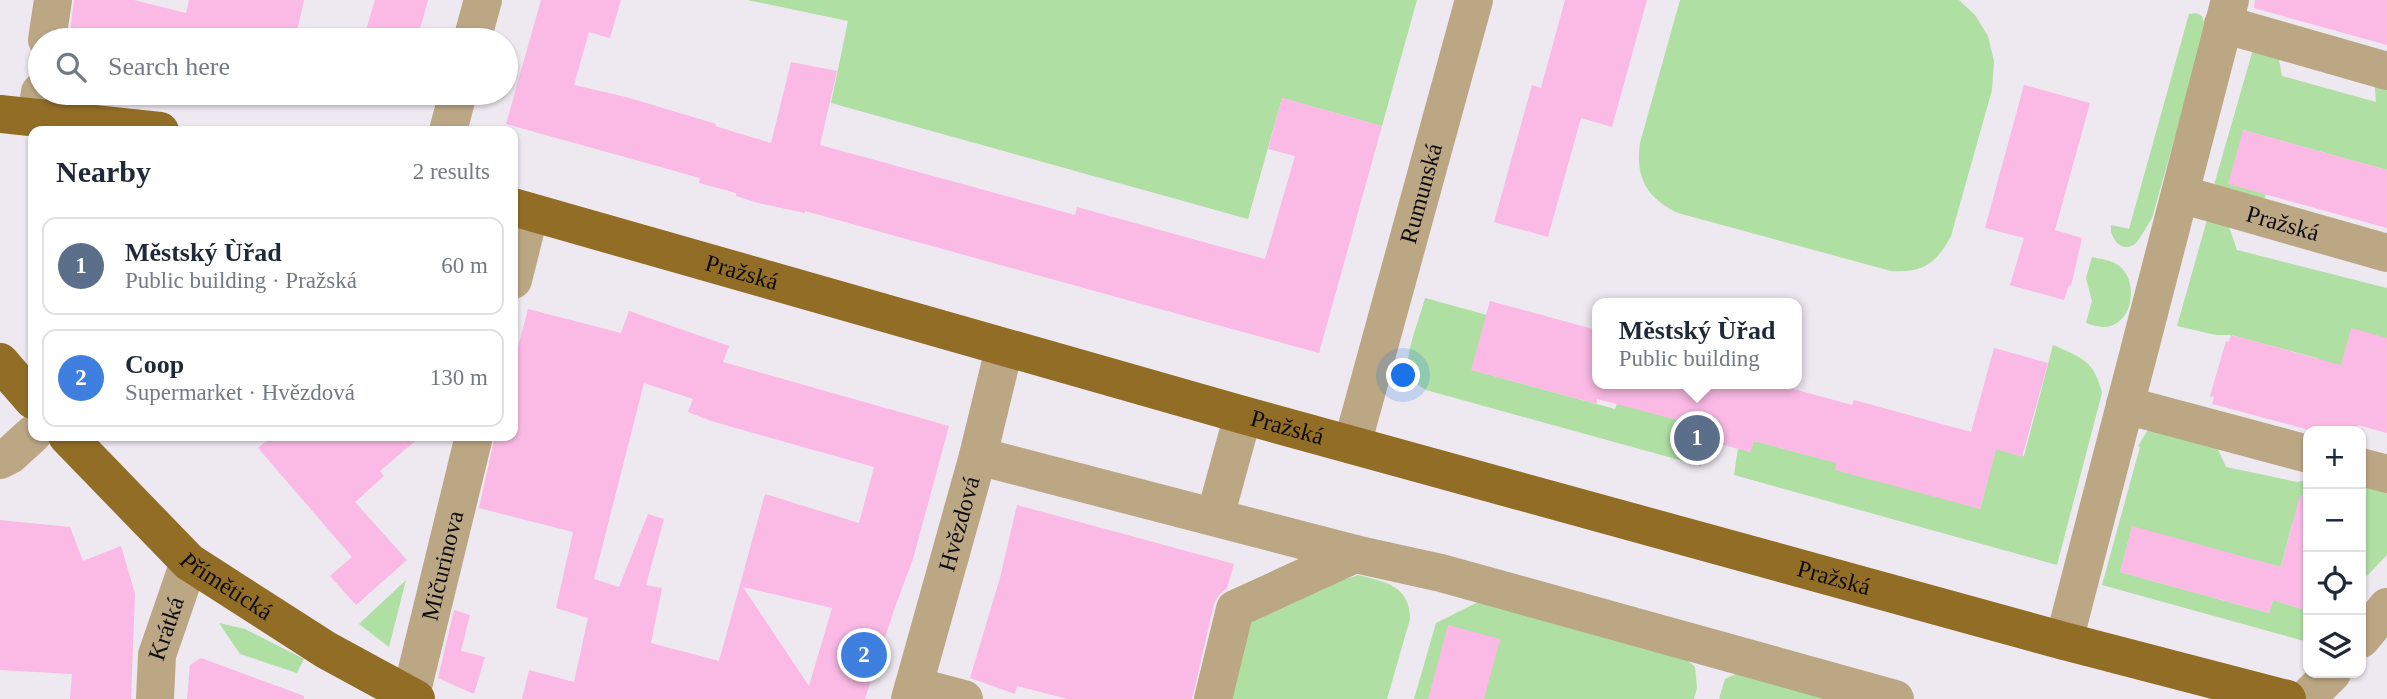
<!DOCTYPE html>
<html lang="en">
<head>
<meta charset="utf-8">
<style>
	body { margin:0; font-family:Georgia,serif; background:#f2f2f3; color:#1f2937 }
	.controls { position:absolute; right:21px; bottom:21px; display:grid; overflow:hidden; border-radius:14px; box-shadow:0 2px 5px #0004 }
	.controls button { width:63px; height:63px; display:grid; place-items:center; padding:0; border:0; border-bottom:2px solid #e0e1e3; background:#fff; color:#1f2937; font:35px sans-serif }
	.you { position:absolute; left:1404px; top:376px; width:24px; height:24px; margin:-18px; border:5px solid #fff; border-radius:50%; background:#1a73e8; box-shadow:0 0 0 10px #1a73e833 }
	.badge { display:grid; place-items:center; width:46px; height:46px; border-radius:50%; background:#b45309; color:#fff; font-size:23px; font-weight:700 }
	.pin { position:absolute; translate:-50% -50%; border:4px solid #fff; box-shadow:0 2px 7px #0006 }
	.popup { position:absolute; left:1592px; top:298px; width:210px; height:91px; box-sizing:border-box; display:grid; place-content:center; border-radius:14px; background:#fff; filter:drop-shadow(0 2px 5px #0005); font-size:23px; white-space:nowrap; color:#747a83 }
	.popup b { font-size:26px; color:#1f2937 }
	.popup::after { content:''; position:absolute; left:50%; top:100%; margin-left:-14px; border:14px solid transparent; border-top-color:#fff }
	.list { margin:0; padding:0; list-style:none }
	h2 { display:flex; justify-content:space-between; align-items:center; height:91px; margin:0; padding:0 28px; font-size:30px }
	h2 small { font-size:23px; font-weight:400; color:#747a83 }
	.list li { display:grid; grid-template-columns:46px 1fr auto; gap:21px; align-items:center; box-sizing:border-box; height:98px; margin:0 14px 14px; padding:0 14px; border:2px solid #e0e1e3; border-radius:14px }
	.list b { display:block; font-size:26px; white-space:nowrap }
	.list p { margin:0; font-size:23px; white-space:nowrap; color:#747a83 }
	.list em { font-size:23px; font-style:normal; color:#747a83 }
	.icon { flex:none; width:38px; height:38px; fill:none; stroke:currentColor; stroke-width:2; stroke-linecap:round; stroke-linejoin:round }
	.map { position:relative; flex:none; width:2387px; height:699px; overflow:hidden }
	.search { position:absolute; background:#fff; box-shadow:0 2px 5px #0004; left:28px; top:28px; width:490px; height:77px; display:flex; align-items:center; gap:18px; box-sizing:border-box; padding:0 24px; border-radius:38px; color:#747a83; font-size:26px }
	.panel { position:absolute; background:#fff; box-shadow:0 2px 5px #0004; left:28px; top:126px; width:490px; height:315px; border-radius:14px }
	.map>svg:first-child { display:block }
	.green { fill:#afdfa3 }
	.building { fill:#fabae5; fill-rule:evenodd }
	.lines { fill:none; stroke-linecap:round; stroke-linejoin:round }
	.minor { stroke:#bca785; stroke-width:38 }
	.major { stroke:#926d26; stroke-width:38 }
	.labels { text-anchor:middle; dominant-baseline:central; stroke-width:5; stroke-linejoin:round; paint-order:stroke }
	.street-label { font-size:24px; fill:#0e0b0e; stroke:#fff }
</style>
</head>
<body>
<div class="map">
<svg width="2387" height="699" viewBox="0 0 2387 699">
	<rect width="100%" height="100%" fill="#eee8f0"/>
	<!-- green -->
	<g class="green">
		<polygon points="747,0 1417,0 1382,126 1282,98 1248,219 831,103 848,21"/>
		<path d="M1680,0h279l16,15 13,21 6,25 -2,29 -41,146c-15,28 -28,37 -60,35l-213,-58c-31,-15 -43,-35 -38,-70z"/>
		<path d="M2196,13l6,3 4,12 -54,190c-5,8 -10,18 -16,25 -13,12 -27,-5 -25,-18l18,4 60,-215z"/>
		<polygon points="2254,46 2277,50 2282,76 2376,102 2374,78 2387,82 2387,170 2243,130 2266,194 2261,207 2214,185"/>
		<polygon points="2207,220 2227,221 2237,250 2387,288 2387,338 2340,368 2316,361 2317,358 2231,335 2216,335 2177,326"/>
		<path d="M2092,257c8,2 19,3 26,8 19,13 17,51 -5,60 -9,4 -18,1 -27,-2l6,-22 -6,-23z"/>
		<path d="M1425,298l62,17 -15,55 143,39 4,-11 25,13 58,15 12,15 -13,25 -275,-76c-8,-5 -17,-11 -18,-21 -2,-18 12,-52 17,-71z"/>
		<path d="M2053,345c29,13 41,15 49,48l-45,172 -323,-90 4,-27 12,4 4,-11 57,15 2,-5 167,58 16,-60 28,7z"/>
		<polygon points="2149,428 2216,445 2226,467 2297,482 2308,480 2308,528 2292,524 2281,567 2132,527 2120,572 2269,613 2273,600 2308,611 2308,642 2102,585 2140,447 2138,446"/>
		<polygon points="2361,482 2387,491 2387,555 2361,582"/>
		<path d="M1358,575c27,7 52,10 52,44l-23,80h-167l35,-89z"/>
		<polygon points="406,580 389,647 359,624"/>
		<polygon points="1488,597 1677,651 1695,667 1697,688 1694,699 1414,699 1436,623"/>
		<polygon points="219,623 245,629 304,659 297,673 240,654"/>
		<polygon points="1736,674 1839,699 1719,699 1725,679"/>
	</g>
	<!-- building -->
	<g class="building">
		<polygon points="74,0 134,0 186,13 189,0 304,0 295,40 69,40"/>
		<polygon points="375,0 428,0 417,40 363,40"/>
		<polygon points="541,0 621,0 610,38 589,32 574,85 626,97 700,119 716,124 715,126 771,143 791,62 837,71 820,145 1075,215 1077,207 1265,259 1295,156 1268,149 1282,98 1382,126 1319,353 805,211 805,213 758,203 736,196 736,193 699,183 700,178 506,124"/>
		<polygon points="1565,0 1647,0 1612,127 1581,118 1548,237 1494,222 1532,85 1541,88"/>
		<polygon points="2255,0 2387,0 2387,45 2254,8"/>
		<polygon points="2024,85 2090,103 2055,230 2082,238 2071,286 2069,285 2064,300 2010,285 2024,238 1985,228"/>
		<polygon points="2243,130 2387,170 2387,228 2228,184"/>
		<polygon points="1490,301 1597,330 1597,384 1775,384 1852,405 1854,400 1971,432 1994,348 2048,363 2022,457 1996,449 1980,509 1835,470 1836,463 1754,441 1750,452 1697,438 1700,426 1597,399 1597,404 1471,370"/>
		<path d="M528,309l93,24 8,-22 100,35 -6,16 226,64 -36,133 -18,48 -30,92h-343l7,-29 45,12 14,-64 -32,-10 17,-76 -94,-24 16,-72h18v-70zM644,383l49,16 -5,13 23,9 163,46 -15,56 -94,-29 -46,167 -68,-18 11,-55 -16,-3 18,-66 -16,-5 -29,73 -25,-8zM743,587l89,21 -23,78z"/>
		<polygon points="2351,328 2387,338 2387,433 2358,425 2356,431 2313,431 2212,404 2214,397 2210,396 2226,341 2229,342 2231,335 2341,365"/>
		<polygon points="272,436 421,436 380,471 384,476 355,502 407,560 356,605 330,576 352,557 258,448"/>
		<polygon points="2300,495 2308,496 2308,611 2273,600 2269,613 2120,572 2132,526 2281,567"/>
		<polygon points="1017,505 1234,564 1227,588 1219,595 1214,604 1192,699 1068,699 1017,686 1015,694 970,678 1000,578"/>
		<polygon points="0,520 70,527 83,561 121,546 135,594 131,699 70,699 72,674 0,670"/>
		<polygon points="454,610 470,615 461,651 485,657 474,694 438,678"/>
		<polygon points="1448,625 1500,639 1484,699 1428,699"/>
		<polygon points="201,658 304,696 304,699 187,699 190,665"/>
	</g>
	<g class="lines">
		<!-- minor -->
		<g class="minor">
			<polyline points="2223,24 2387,71"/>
			<polyline points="47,40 53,0"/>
			<polyline points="472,40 483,0"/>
			<polyline points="36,118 40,92"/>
			<polyline points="448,131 458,93"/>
			<path id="s1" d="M2180,194l207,59"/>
			<polyline points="513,280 530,212"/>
			<polyline points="2125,405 2308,454"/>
			<path id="s2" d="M1352,445l122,-445"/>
			<polyline points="978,456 1355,554 1441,573 1895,699"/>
			<polyline points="0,460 10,455 33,434"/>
			<polyline points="2361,467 2387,474"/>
			<polyline points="1215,517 1243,415"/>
			<polyline points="2361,639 2387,607"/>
			<polyline points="2064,641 2230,0"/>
			<polyline points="915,686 964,699"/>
			<path id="s3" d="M411,695l63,-259"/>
			<path id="s4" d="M155,699l2,-44 32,-93"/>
			<path id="s5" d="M910,699l68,-243 26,-107"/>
			<polyline points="1213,699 1235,609 1355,554"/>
			<polyline points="2306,699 2332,673"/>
		</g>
		<!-- major -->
		<g class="major">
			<polyline points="0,114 160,131"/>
			<path id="s6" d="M513,207l730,208 821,226 223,58"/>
			<polyline points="0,362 33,400"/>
			<path id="s7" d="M67,436l122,126 137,88 90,49"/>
		</g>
	</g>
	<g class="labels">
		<!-- street labels -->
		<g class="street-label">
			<text stroke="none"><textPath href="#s2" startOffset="261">Rumunská</textPath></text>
			<text stroke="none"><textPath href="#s1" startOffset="107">Pražská</textPath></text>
			<text stroke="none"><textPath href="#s6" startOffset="238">Pražská</textPath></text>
			<text stroke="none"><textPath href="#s6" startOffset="805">Pražská</textPath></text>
			<text stroke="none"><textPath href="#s5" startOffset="182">Hvězdová</textPath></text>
			<text stroke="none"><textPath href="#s3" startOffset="133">Mičurinova</textPath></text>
			<text stroke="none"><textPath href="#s6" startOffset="1372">Pražská</textPath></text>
			<text stroke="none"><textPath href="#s7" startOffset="220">Přímětická</textPath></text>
			<text stroke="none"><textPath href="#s4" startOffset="72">Krátká</textPath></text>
		</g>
	</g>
</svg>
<div class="controls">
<button>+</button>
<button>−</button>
<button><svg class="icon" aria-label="locate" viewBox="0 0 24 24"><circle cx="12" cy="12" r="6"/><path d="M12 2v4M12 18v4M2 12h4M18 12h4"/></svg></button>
<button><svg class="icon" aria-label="layers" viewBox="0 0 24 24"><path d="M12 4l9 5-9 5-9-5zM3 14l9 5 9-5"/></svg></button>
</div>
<div class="you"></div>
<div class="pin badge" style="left:1697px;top:438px;background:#5c6f8a">1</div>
<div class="popup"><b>Městský Ùřad</b>Public building</div>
<div class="pin badge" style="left:864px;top:655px;background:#3f7fe0">2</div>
<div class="search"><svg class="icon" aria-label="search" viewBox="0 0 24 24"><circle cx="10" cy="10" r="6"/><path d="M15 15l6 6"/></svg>Search here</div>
<section class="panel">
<h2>Nearby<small>2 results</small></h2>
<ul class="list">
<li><span class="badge" style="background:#5c6f8a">1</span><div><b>Městský Ùřad</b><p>Public building · Pražská</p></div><em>60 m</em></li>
<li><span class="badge" style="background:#3f7fe0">2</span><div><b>Coop</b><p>Supermarket · Hvězdová</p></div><em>130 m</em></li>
</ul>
</section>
</div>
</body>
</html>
